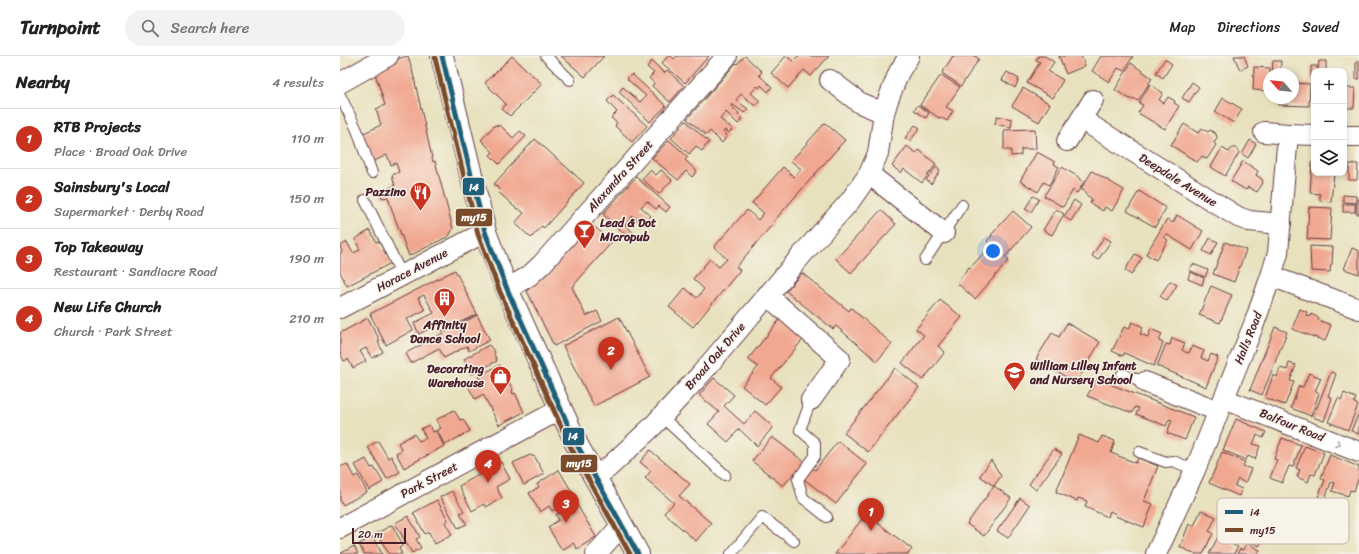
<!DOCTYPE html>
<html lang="en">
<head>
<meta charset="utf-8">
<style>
	body { margin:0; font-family:Sriracha,sans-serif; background:#f2f2f2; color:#222 }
	.controls { position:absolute; right:12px; top:12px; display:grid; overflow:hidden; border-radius:8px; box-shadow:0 2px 6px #0003 }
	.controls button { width:36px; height:36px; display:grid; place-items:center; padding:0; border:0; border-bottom:1px solid #e0e0e0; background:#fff; color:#222; font:20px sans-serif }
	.compass { position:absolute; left:923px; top:12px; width:36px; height:36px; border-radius:50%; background:#fff; box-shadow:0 2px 6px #0003; rotate:297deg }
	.scale { position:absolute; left:12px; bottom:10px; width:54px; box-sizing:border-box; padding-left:4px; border:2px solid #4a1f2b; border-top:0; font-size:11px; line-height:14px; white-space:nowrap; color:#4a1f2b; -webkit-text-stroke:3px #f7f3e8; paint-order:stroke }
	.you { position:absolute; left:653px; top:195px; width:14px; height:14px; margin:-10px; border:3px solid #fff; border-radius:50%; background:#1a73e8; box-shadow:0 0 0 6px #1a73e833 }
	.badge { display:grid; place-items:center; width:26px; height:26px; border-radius:50%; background:#c8321e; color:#fff; font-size:13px; font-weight:700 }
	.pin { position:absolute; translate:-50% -33px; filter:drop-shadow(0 1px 2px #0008) }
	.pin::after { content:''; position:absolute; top:21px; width:14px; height:12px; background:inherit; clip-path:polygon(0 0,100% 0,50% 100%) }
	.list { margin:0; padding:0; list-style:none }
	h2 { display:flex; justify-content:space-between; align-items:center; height:52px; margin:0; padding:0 16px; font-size:17px }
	h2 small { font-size:13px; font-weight:400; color:#767676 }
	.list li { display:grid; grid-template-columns:26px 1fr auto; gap:12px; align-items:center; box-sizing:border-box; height:60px; padding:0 16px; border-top:1px solid #e0e0e0 }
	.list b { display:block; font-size:15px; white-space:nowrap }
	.list p { margin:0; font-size:13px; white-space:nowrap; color:#767676 }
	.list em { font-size:13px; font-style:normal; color:#767676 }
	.icon { flex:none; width:22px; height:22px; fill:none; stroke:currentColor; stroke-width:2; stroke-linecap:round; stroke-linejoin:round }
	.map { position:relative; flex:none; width:1019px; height:498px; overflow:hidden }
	header { display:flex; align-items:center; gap:24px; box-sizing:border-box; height:56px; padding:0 20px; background:#fff; border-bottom:1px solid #e0e0e0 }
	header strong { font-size:19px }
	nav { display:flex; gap:22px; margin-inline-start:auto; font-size:14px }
	.search { width:280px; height:36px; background:#f2f2f2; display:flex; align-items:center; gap:10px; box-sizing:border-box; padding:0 14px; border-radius:22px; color:#767676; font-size:15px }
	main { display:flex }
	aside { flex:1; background:#fff }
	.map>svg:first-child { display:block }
	.building { fill:#f1a891 }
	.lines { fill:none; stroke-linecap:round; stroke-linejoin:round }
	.service-casing { stroke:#623c41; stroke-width:12 }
	.minor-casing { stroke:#623c41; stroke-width:22 }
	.secondary-casing { stroke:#623c41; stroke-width:24 }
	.service { stroke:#fff; stroke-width:10 }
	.minor { stroke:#fff; stroke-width:20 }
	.secondary { stroke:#fff; stroke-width:22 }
	.bus-1-casing { stroke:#f7f3e8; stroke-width:8 }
	.bus-2-casing { stroke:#f7f3e8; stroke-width:8 }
	.bus-1 { stroke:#1f5f7a; stroke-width:5 }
	.bus-2 { stroke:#7a4b2a; stroke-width:5 }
	.oneway { stroke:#ae9aa0 }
	.labels { text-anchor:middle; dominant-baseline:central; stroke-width:3; stroke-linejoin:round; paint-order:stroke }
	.street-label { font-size:12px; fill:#4a1f2b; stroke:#f7f3e8 }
	.poi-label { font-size:12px; font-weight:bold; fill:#4a1f2b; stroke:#f7f3e8; text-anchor:end }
	.key { fill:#f7f3e8; stroke:#c3b3af; stroke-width:1 }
	.key-label { font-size:11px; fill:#4a1f2b }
	.line-badge { stroke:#f7f3e8; stroke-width:1.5 }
	.badge-label { font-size:11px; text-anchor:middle; font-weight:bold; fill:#fff }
</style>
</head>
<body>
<header>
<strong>Turnpoint</strong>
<div class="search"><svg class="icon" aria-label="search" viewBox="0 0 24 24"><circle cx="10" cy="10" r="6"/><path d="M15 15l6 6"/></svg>Search here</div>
<nav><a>Map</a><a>Directions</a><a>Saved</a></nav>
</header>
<main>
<aside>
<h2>Nearby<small>4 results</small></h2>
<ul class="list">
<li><span class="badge">1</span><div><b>RTB Projects</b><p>Place · Broad Oak Drive</p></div><em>110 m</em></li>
<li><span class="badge">2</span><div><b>Sainsbury's Local</b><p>Supermarket · Derby Road</p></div><em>150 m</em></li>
<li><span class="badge">3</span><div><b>Top Takeaway</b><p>Restaurant · Sandiacre Road</p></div><em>190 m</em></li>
<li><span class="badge">4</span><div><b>New Life Church</b><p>Church · Park Street</p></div><em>210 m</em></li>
</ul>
</aside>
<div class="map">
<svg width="1019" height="498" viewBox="0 0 1019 498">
	<rect width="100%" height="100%" fill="#f7f3e8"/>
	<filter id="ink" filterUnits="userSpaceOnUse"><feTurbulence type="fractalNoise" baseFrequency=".025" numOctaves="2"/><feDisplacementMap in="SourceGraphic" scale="8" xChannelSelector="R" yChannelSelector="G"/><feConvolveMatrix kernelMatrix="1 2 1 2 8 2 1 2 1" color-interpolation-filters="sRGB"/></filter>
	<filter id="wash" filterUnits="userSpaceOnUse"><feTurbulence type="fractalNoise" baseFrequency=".012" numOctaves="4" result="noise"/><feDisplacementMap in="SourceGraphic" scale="16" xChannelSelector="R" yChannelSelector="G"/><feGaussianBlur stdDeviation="0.9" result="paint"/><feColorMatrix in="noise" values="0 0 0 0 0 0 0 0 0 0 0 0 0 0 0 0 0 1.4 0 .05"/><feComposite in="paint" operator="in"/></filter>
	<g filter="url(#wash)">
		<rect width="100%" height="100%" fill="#e8e1be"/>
		<g id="blocks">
			<!-- building -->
			<g class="building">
				<polygon points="67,0 68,0 72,13 93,106 95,105 113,173 109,180 69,200 53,157 48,141 42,142 40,135 55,130 52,119 59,116 56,107 51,109 47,99 32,106 22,78 41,69 36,53 45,49 33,11"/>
				<polygon points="172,0 202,28 170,60 162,53 166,48 145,27"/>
				<polygon points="221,0 264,0 245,21"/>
				<polygon points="328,0 331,0 334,3 337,0 369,0 345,27 322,7"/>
				<polygon points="405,0 422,16 419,19 432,31 428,36 421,29 419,32 417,30 411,37 420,45 415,50 401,38 396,44 408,53 404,57 392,48 391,50 399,57 398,59 402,63 398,68 386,56 380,63 393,73 389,77 385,74 383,76 387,80 382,87 370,75 366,79 347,63 396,7 397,8"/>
				<polygon points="446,0 453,5 458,0 489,0 471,20 464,14 448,32 431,17"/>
				<polygon points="613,0 635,0 639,3 621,30 602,17"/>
				<polygon points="698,0 705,0 714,6 708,15 723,24 713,42 687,27 700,6 696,4"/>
				<polygon points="719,0 741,0 745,10 726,18"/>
				<polygon points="761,0 793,0 784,15 778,12 769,26 752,15"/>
				<polygon points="894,0 904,0 908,10 900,14"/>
				<polygon points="825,3 832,8 823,22 816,17"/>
				<polygon points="312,5 324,17 327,14 344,30 330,46 312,30 314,27 309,22 314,17 307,11"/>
				<polygon points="933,5 941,5 940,18 932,18"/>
				<polygon points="979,5 986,5 986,15 978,15"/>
				<rect x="1016" y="6" width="3" height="17"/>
				<polygon points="791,7 812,22 798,45 793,42 792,44 775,34"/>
				<polygon points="971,10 977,10 977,15 974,15 974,23 971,23"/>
				<polygon points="914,11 930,12 929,35 913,34"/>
				<polygon points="667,16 679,23 675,32 662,24"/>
				<polygon points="292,18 326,50 310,66 279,36 283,31 300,46 306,40 287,23"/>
				<polygon points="601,19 620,31 606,51 613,55 607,65 600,61 599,62 580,49"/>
				<polygon points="852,26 859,31 849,46 842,42"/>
				<polygon points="953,27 970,28 969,50 938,49 939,42 953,42"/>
				<polygon points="810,28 823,37 819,44 824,47 828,41 835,45 834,47 839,50 825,73 798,57 803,49 799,47"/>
				<polygon points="683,32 710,48 699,66 672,50"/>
				<polygon points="1004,32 1015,32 1014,52 1004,52"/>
				<polygon points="273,39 307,70 292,86 275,70 277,67 271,62 277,56 267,45"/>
				<polygon points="883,42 902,53 894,67 875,56"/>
				<polygon points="578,49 589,57 586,62 574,54"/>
				<polygon points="657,60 672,63 671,71 655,68"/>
				<polygon points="346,65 369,86 362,95 356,90 349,98 331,82"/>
				<polygon points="485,67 505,84 433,166 434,167 431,170 396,211 400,214 353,271 329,251 345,232 357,242 364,233 353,223 370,203 379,211 387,203 374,191 407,154 418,164 424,157 412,147 443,111 454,121 461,113 451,105"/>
				<polygon points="844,68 858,77 862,72 868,76 870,74 876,78 877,82 874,87 876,89 867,103 862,100 857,106 831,89"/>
				<polygon points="155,69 161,70 173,82 180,75 186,80 159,108 150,99 153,96 141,84"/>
				<polygon points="575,69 580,72 570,85 565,82"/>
				<polygon points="695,73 696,93 681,93 681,99 671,100 671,94 664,94 664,74"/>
				<polygon points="195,83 244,127 204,172 202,170 191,182 175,167 184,157 178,152 177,153 171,148 172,148 158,136 160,134 154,128"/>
				<polygon points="329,84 348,101 345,104 357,115 352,121 346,115 338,124 312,102"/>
				<polygon points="910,84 916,88 908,102 902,98"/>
				<polygon points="567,90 576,97 579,94 596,108 582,127 564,113 561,117 552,110"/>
				<polygon points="882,92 889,96 892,92 896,92 899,97 885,120 871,111"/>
				<polygon points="697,96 715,106 714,108 719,111 709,129 704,126 698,136 680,125"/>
				<polygon points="903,105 918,115 916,119 922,123 923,127 917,136 908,131 906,134 891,125"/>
				<polygon points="972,106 974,107 974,117 994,117 991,146 980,145 980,138 970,137"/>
				<polygon points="1009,108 1018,108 1017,124 1009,124"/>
				<polygon points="596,111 600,115 591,128 586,124"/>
				<polygon points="722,111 740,122 739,123 744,126 737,137 733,134 723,151 704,140"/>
				<polygon points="310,114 316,119 321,114 332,124 319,138 302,123"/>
				<polygon points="752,115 784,134 772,155 765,151 763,155 750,147 752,143 745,138 746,136 741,133"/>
				<polygon points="296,121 330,151 326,156 319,150 316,153 307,145 301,151 311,160 306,165 303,169 293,160 285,169 297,180 292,185 263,158"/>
				<polygon points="799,135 826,152 815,171 787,155"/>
				<polygon points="1003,139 1016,140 1016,147 1003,146"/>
				<polygon points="693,140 699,143 691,156 685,153"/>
				<polygon points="1017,143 1019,143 1019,158 1016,158"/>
				<polygon points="734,144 741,149 731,165 724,161"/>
				<rect x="1003" y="148" width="12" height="8"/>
				<polygon points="969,151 992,152 990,184 967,183"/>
				<polygon points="716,153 724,158 712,179 703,174"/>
				<polygon points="541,154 556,168 511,217 496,203"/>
				<polygon points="673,155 691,171 665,201 669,204 635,243 617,227 625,216 629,211 630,212 651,189 647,185 652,180 651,179"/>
				<polygon points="837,159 863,175 852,194 826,178 824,181 828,184 816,204 806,198 827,163 833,167"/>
				<polygon points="248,165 272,186 232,231 246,260 257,255 262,265 214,290 187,235"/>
				<polygon points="30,174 36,186 39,185 51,207 7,230 0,216 0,198 2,196 0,190 7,186 13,197 20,194 15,183"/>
				<polygon points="764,181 771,185 758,204 752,200"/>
				<polygon points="870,182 878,186 871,199 863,195"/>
				<polygon points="885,186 906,194 894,226 873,218"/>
				<polygon points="970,190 993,191 992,208 991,208 990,216 971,215"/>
				<polygon points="1012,192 1019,195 1019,218 1004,213"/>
				<polygon points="795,198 802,202 791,219 785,214"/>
				<polygon points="853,208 868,214 865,221 849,214"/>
				<polygon points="115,214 137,258 102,275 98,268 79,278 74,267 94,257 84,239 78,242 85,254 67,263 73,274 46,289 30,258"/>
				<polygon points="850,216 864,222 862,229 848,223"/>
				<polygon points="462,217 509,255 511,252 552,288 537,305 496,270 493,273 446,235"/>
				<polygon points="830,225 837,229 827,245 820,240"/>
				<polygon points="871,230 892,239 880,267 859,259"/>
				<polygon points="600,244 622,261 598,290 605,296 583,324 562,307 584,279 576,273"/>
				<polygon points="960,253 967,256 966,260 970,261 971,258 979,262 978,264 991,269 985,285 952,273"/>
				<polygon points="137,259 150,284 129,295 127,290 104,302 99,292 71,307 66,297"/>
				<polygon points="279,261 310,321 254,350 223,290"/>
				<polygon points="28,262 40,285 38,286 43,296 32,302 26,292 20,295 26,305 13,312 8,303 4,305 0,297 0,277"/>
				<polygon points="441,262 465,281 431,322 441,331 425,349 402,330 418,311 408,303"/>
				<polygon points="792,266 803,271 800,278 808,281 811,273 822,278 819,285 823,287 814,310 784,297 783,300 772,295 784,271 789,273"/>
				<polygon points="727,267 760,286 736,327 696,303 712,277 719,281"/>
				<polygon points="935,271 947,276 922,339 910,334"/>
				<polygon points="832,282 845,287 842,294 845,296 849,297 852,290 864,295 861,302 868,305 871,298 878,301 866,331 817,310 826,288 830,289"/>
				<polygon points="149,289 155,296 154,298 157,305 132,318 124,303"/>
				<polygon points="949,307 956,309 950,325 954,326 945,349 925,342 933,319 937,321 940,312 947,314"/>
				<polygon points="160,309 173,334 172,335 173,338 175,337 184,356 159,369 143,338 135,343 128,330 140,324 138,320"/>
				<polygon points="555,312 579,331 528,396 504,377"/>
				<polygon points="991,316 996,318 988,340 992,342 984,365 973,361"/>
				<polygon points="969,317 981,322 975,335 979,337 971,360 951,352 959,330 963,331"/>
				<polygon points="374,322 394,339 384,350 404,368 415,355 433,371 417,390 399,373 388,386 368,368 379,356 359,339"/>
				<polygon points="757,323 854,361 845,384 827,377 832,364 829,363 826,370 796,358 799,352 795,351 792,357 747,340"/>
				<polygon points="1004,337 1016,342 1014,347 1018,349 1008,374 988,366 998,342 1001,344"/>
				<polygon points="114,354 120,364 123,363 130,375 105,389 97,374 101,372 96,364"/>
				<polygon points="1019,357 1019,378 1011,375"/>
				<polygon points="896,363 926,376 923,382 917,379 913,388 920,390 915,403 908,400 906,404 883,394"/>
				<polygon points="89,369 93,376 96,375 104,390 64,412 56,397 62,394 58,387 74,378 79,385 86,382 81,373"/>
				<polygon points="739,379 759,387 762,380 775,385 771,397 796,407 798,402 818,410 804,445 813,448 804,471 775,460 776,458 770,455 768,461 745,451 747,445 738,442 737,445 716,436"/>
				<polygon points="432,381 475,414 498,385 527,408 496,448 455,416 443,430 412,405"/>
				<polygon points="942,382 961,389 953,411 949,410 942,427 930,422 937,404 934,403"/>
				<polygon points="38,385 48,402 51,400 60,416 47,423 28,391"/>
				<polygon points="965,390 984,397 975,419 971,418 968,426 957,421 960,414 956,412"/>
				<polygon points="714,393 722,398 696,434 689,428"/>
				<polygon points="310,394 350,428 339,440 371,467 356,485 324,457 334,447 305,422 311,415 300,406"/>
				<polygon points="882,396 905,406 903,410 911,413 905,427 898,423 896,427 895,430 902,433 899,440 869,427"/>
				<polygon points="190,399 195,401 204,418 184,429 173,407"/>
				<polygon points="990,399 1019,411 1019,421 1014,435 1010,434 1008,440 992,435 995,427 991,426 985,443 978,441 985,424 981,422"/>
				<polygon points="26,403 31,412 34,411 43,426 29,434 15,409"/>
				<polygon points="651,404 661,420 654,430 671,442 644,480 627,468 654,430 640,420"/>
				<polygon points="161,406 170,423 156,431 162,442 146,451 144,448 132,455 119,430"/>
				<polygon points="7,408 14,421 18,419 27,436 3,449 0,444 0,411"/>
				<polygon points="219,414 235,441 212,455 209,450 200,456 189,437 199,431 197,428"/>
				<polygon points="112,435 124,455 120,457 127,468 118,472 100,441"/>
				<polygon points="680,442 690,449 668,482 657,475"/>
				<polygon points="97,444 108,464 105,466 112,479 95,488 89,476 85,478 73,457"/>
				<polygon points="236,447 256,481 237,493 233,487 222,494 208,471 219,464 216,459"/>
				<polygon points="861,454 876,461 869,475 873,477 863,498 855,498 840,491 849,468 854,470"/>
				<polygon points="526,458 572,493 568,498 495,498"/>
				<polygon points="68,460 80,481 76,483 81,492 72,497 55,467"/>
				<polygon points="892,462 898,465 896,469 902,472 893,489 898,491 894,498 869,498 878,481 882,483"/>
				<polygon points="52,469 63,489 59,492 62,498 49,498 37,477"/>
				<polygon points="915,478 923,482 919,490 911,486"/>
				<polygon points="33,481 42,498 24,498 19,488"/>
				<polygon points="907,487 920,494 918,498 897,498 900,493 903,494"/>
				<polygon points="14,490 18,498 0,498"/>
			</g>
		</g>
	</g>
	<g filter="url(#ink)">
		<use href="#blocks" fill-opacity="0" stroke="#623c41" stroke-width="1"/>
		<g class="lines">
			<defs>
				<g id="service">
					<polyline points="206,0 230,24"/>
					<polyline points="0,39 17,74 32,117"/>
					<polyline points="25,144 62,219"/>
					<polyline points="585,204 622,149"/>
					<polyline points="782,318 805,326"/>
					<polyline points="471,344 460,374 475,387 475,400 458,423 463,442 487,461"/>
					<polyline points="322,361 385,419"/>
					<polyline points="799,396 826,406 833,405 855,414"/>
					<polyline points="391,498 422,461 454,485"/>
				</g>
				<g id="minor">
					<polyline points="490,24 520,47 544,57"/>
					<polyline points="0,27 48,0"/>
					<polyline points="741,63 898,161 909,165 941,168"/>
					<polyline points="948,78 974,79"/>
					<polyline points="1004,80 1019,80"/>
					<polyline points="727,85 753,44"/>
					<polyline points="529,118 604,177"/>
					<polyline points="931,220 1019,253"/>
					<polyline points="167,233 189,220 202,208 387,0"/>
					<polyline points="427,239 500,303 471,344"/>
					<polyline points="0,252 145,176"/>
					<polyline points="805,326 878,355"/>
					<polyline points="884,343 1019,396"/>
					<polyline points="255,421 269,411 313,370 361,318 467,193 510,145 529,118 538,97 544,57 548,44 559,16 569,0"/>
					<polyline points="0,472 221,353"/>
					<polyline points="256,498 282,469"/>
					<polyline points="816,498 855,414 914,268 931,220 938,197 948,78 924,76"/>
				</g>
				<polyline id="secondary" points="102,0 145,176 167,233 237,389 298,498"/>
			</defs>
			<!-- service casing -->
			<use href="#service" class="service-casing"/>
			<!-- minor casing -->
			<use href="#minor" class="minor-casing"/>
			<!-- secondary casing -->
			<use href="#secondary" class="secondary-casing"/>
			<!-- service -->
			<use href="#service" class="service"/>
			<!-- minor -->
			<use href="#minor" class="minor"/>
			<!-- secondary -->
			<use href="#secondary" class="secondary"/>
			<defs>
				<polyline id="bus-1" points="102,0 145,176 167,233 237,389 298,498"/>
				<polyline id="bus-2" points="95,2 138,178 160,236 231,392 290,498"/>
			</defs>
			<!-- bus-1 casing -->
			<use href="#bus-1" class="bus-1-casing"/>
			<!-- bus-2 casing -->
			<use href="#bus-2" class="bus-2-casing"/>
			<!-- bus-1 -->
			<use href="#bus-1" class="bus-1"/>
			<!-- bus-2 -->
			<use href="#bus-2" class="bus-2"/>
		</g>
		<!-- one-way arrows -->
		<defs><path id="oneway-chevron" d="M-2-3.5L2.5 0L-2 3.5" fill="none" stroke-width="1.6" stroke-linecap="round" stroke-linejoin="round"/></defs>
		<use class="oneway" href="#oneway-chevron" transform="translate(998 388) rotate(22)"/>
	</g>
	<!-- icons -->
	<defs>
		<symbol id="restaurant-pin" viewBox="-11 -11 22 30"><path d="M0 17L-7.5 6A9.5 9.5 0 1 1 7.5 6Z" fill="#c8321e" stroke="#f7f3e8"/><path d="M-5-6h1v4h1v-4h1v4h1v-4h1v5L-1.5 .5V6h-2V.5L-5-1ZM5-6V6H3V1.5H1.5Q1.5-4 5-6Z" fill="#fff"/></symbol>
		<symbol id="bar-pin" viewBox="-11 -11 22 30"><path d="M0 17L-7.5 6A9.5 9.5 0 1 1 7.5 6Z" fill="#c8321e" stroke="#f7f3e8"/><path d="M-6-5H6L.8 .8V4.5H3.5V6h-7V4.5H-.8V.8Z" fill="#fff"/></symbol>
		<symbol id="building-pin" viewBox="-11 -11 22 30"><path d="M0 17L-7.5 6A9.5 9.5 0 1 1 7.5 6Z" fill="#c8321e" stroke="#f7f3e8"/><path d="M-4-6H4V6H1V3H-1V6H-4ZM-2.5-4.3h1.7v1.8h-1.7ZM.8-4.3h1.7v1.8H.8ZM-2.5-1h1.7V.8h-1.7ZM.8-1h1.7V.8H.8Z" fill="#fff"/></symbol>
		<symbol id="school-pin" viewBox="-11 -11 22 30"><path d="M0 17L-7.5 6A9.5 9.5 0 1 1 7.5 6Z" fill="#c8321e" stroke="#f7f3e8"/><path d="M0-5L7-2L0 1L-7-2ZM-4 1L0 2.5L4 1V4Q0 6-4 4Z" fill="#fff"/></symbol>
		<symbol id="shop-pin" viewBox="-11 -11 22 30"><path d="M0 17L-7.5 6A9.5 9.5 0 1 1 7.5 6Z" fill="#c8321e" stroke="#f7f3e8"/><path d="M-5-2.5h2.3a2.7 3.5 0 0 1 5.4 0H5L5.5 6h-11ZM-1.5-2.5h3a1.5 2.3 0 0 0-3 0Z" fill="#fff"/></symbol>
	</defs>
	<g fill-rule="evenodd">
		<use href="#restaurant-pin" x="68" y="124" width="25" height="34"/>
		<use href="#bar-pin" x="232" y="162" width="25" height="34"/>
		<use href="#building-pin" x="92" y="230" width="25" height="34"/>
		<use href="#school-pin" x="662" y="304" width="25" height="34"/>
		<use href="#shop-pin" x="148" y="308" width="25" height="34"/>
	</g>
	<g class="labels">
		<!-- street labels -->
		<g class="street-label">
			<text transform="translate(280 120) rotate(-48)">Alexandra Street</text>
			<text transform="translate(838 124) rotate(32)">Deepdale Avenue</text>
			<text transform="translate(72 214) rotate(-28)">Horace Avenue</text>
			<text transform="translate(908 282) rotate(-68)">Halls Road</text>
			<text transform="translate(375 300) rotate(-49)">Broad Oak Drive</text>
			<text transform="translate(952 369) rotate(22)">Balfour Road</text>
			<text transform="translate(89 424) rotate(-28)">Park Street</text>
		</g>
		<!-- poi labels -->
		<g class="poi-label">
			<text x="66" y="136">Pazzino</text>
			<text x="260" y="167" text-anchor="start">Lead &amp; Dot<tspan x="260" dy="14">Micropub</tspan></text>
			<text x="105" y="269" text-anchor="middle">Affinity<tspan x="105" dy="14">Dance School</tspan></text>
			<text x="690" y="310" text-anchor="start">William Lilley Infant<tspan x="690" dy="14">and Nursery School</tspan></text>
			<text x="144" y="313">Decorating<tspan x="144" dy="14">Warehouse</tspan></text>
		</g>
	</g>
	<!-- legend -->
	<rect x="877" y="442" width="132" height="46" rx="6" class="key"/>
	<rect x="885" y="454" width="18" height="4" fill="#1f5f7a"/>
	<rect x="885" y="472" width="18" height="4" fill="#7a4b2a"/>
	<g class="key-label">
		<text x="910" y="460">i4</text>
		<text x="910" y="478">my15</text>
	</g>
	<g class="line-badge">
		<rect x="122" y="121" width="23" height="19" rx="4" fill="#1f5f7a"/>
		<rect x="115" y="152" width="38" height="19" rx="4" fill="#7a4b2a"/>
		<rect x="222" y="371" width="23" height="19" rx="4" fill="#1f5f7a"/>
		<rect x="220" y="398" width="38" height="19" rx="4" fill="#7a4b2a"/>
	</g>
	<g class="badge-label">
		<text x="134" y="135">i4</text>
		<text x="134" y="165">my15</text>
		<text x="233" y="384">i4</text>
		<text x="239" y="411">my15</text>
	</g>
</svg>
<div class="controls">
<button>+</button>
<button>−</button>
<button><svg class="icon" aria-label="layers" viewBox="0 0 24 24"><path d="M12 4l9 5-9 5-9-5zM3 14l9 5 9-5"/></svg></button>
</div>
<svg class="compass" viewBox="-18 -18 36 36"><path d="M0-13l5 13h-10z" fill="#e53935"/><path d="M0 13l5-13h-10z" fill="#767676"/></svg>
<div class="scale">20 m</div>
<div class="you"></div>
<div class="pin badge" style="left:531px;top:475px">1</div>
<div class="pin badge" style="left:271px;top:314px">2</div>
<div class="pin badge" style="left:226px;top:467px">3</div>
<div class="pin badge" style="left:148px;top:427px">4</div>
</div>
</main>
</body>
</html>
